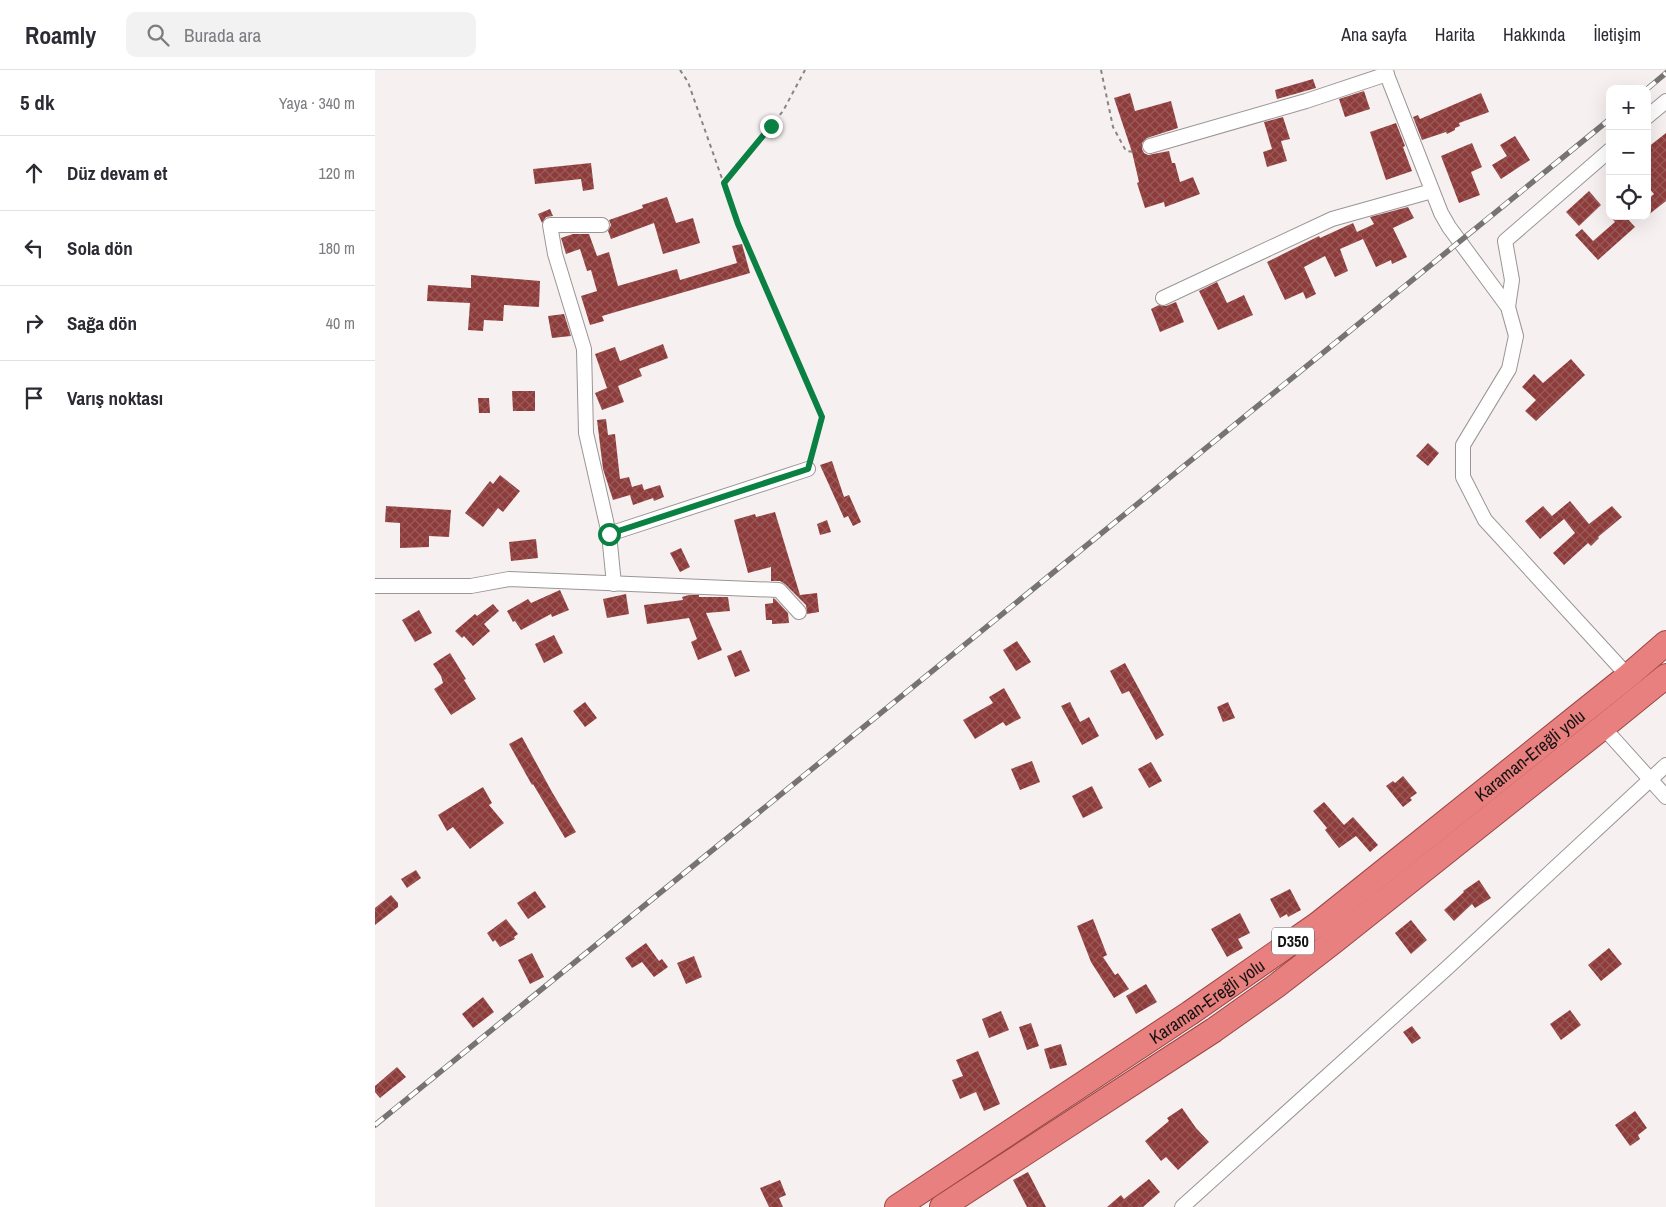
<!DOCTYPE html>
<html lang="tr">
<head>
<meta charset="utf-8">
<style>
	body { margin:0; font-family:"Archivo Narrow",sans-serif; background:#f2f2f3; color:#2b2b33 }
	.controls { position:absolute; right:15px; top:15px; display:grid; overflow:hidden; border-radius:10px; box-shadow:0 5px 20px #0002 }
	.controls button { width:45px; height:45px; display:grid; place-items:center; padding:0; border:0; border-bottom:1px solid #e1e1e2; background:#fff; color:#2b2b33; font:25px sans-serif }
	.stop { position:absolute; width:15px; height:15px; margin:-11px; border:4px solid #0b8043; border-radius:50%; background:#fff }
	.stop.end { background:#0b8043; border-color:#fff; box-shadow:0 1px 5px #0008 }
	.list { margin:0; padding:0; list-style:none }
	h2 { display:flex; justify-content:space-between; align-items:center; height:65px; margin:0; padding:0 20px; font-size:21px }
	h2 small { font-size:16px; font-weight:400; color:#7c7c81 }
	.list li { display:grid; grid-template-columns:32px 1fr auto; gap:15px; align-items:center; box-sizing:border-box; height:75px; padding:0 20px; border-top:1px solid #e1e1e2 }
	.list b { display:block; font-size:19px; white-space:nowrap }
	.list em { font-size:16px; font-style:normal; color:#7c7c81 }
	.icon { flex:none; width:28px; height:28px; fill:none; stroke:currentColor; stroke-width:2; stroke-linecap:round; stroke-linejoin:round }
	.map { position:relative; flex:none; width:1291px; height:1137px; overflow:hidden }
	header { display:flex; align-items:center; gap:30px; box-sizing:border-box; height:70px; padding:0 25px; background:#fff; border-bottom:1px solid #e1e1e2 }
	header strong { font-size:24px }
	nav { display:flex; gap:28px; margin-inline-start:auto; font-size:18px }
	.search { width:350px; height:45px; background:#f2f2f3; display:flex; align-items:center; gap:12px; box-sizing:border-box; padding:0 18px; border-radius:10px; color:#7c7c81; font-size:19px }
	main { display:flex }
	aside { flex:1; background:#fff }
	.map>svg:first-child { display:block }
	.building { fill:url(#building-cross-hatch) }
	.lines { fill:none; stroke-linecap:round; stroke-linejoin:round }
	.minor-casing { stroke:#9b9595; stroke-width:16 }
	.trunk-casing { stroke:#9a4644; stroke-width:26 }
	.path { stroke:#898484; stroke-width:2; stroke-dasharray:4 4; stroke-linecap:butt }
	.minor { stroke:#fff; stroke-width:14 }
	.trunk { stroke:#e8807f; stroke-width:24 }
	.rail-casing { stroke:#777373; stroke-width:5.5 }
	.rail { stroke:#fff; stroke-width:4; stroke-dasharray:11; stroke-linecap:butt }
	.route { stroke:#0b8043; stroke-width:6 }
	.labels { text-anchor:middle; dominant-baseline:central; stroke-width:5; stroke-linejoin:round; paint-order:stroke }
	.shield { fill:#fff; stroke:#5b5a5a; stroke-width:1 }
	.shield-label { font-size:16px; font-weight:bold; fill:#151313 }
	.street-label { font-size:18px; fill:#151313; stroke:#fff }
</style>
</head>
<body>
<header>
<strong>Roamly</strong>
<div class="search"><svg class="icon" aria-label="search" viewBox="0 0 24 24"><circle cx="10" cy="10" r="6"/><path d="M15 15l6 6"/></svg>Burada ara</div>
<nav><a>Ana sayfa</a><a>Harita</a><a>Hakkında</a><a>İletişim</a></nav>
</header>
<main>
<aside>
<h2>5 dk<small>Yaya · 340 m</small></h2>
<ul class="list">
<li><svg class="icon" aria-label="ahead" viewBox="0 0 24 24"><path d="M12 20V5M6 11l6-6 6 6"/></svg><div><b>Düz devam et</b></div><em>120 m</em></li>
<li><svg class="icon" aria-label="left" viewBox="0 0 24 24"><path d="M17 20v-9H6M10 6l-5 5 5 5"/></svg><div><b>Sola dön</b></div><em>180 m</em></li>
<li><svg class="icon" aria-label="right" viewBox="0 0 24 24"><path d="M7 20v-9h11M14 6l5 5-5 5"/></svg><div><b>Sağa dön</b></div><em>40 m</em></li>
<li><svg class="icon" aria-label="arrive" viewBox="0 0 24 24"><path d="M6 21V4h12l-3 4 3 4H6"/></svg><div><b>Varış noktası</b></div></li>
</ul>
</aside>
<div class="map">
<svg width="1291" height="1137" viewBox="0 0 1291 1137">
	<defs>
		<pattern id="building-cross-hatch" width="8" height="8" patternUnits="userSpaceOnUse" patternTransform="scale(1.25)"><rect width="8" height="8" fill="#8e3c3b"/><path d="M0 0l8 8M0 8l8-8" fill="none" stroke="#995b5a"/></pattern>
	</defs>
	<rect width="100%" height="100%" fill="#f7f0f0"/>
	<!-- building -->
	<g class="building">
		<polygon points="938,9 941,18 902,29 900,20"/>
		<polygon points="989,21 995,39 970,47 964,29"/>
		<polygon points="755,23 760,41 796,31 803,58 772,68 767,73 767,79 769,83 773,85 794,81 797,93 800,93 805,112 818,107 825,124 790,137 789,132 770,138 762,113 764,112 757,82 739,28"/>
		<polygon points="1106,23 1114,42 1084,53 1085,56 1080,58 1080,60 1072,64 1071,62 1047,70 1038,47 1043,45 1045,49"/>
		<polygon points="908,47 915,69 906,71 912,91 892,97 888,82 897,79 889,52"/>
		<polygon points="1021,53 1030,76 1028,77 1037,101 1011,110 995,62"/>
		<polygon points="1291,63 1291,131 1272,146 1272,130 1279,124 1272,116 1272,78"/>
		<polygon points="1140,66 1155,90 1126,109 1117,95 1132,86 1125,75"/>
		<polygon points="1097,73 1107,97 1096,102 1105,125 1084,133 1066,86"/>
		<polygon points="216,93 219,119 208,121 206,109 160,114 158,99"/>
		<polygon points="1214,121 1226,135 1204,156 1191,142"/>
		<polygon points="292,127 301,153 318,148 325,173 288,184 279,153 236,169 233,161 236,155 234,150 268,138 267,135"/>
		<polygon points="1033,137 1039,148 1018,158 1032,187 1017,194 1016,190 1001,197 988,169 965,179 973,201 960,207 950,186 929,197 941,224 931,229 928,222 910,230 892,192 944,166 945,168 978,153 982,162 999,154 995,147"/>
		<polygon points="175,139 178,146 171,147 167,153 163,144"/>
		<polygon points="1235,146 1250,146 1260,157 1223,190 1200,165 1207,159 1218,171 1240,152"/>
		<polygon points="198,164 214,164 222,186 234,182 243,216 302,199 305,210 362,193 357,176 367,174 375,203 227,246 229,251 215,255 206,226 222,221 216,200 212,201 205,179 191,184 186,168"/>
		<polygon points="96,205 165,211 164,237 129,235 128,251 109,250 108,261 93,260 95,233 52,231 53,215 96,218"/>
		<polygon points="842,212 852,233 869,225 878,245 843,260 824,221"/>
		<polygon points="801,232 809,252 785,262 776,239 784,235 791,236"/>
		<polygon points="189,244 196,266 177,268 173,246"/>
		<polygon points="288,274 293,288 264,299 267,306 243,316 249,332 227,340 220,323 232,318 220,284 240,277 245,291"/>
		<polygon points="1196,289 1210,305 1161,351 1150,341 1161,330 1147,317 1159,304 1168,313"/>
		<polygon points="137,321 160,321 160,341 138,341"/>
		<polygon points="103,328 114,328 115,343 104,343"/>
		<polygon points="231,349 233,365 240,364 245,409 254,407 257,417 267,414 269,420 285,415 289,427 279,431 278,428 258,435 255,425 238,430 228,399 222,350"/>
		<polygon points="1053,373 1064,383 1053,396 1041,386"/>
		<polygon points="457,391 469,427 474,425 486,452 478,456 473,446 469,448 445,395"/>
		<polygon points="125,405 145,421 128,442 123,438 108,457 90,443 115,411 118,414"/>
		<polygon points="1195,431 1214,454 1237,436 1247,447 1223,467 1224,468 1216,476 1213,473 1189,495 1178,483 1200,463 1189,449 1165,469 1150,451 1168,436 1177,446"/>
		<polygon points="11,436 76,440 74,467 54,466 54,477 25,478 25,453 10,452"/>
		<polygon points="400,442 425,525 442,523 444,542 432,544 431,535 410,514 405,511 396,511 396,497 373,503 359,450 380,444 381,447"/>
		<polygon points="452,450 456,462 445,465 442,454"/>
		<polygon points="161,469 163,488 136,491 134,472"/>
		<polygon points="306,478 315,497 305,502 295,483"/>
		<polygon points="185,520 194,540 177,547 176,544 146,560 140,551 138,552 132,541 153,529 156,533"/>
		<polygon points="251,524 254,544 232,548 228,529"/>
		<polygon points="314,525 324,525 324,527 353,527 355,541 331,543 347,580 323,590 316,572 322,569 314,548 272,554 269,535 308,530 307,527"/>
		<polygon points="398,528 400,529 413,543 414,553 397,554 397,550 391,550 390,534 398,533"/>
		<polygon points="118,534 124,541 109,554 115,561 98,576 89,566 87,568 80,561 100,544 102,546"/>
		<polygon points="44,540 57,563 40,572 27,550"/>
		<polygon points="179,565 188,583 169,593 160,574"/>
		<polygon points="642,571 656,592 641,601 628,580"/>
		<polygon points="366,580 375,601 360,607 352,586"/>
		<polygon points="75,583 91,609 89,610 101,629 76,645 59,619 68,613 66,606 58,594"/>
		<polygon points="750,593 789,665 781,670 754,621 747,624 735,601"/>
		<polygon points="629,618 646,648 631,656 628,652 600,669 588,650 618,633 614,627"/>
		<polygon points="210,632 222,648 210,657 198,641"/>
		<polygon points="695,632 705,652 714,647 724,666 707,675 686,636"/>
		<polygon points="853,632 860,648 848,652 842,637"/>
		<polygon points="147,667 177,722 201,762 190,768 158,714 157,715 134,674"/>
		<polygon points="657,691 665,712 645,720 636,699"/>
		<polygon points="776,692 787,711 774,718 763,699"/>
		<polygon points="1028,706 1042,723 1035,728 1037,730 1028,737 1011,716 1018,711 1020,713"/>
		<polygon points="717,716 728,738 708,748 697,726"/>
		<polygon points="108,717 117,733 114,735 129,753 95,779 78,757 72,761 63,745"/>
		<polygon points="949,732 969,755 978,747 1003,775 995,782 981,766 964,778 950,760 952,758 938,741"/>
		<polygon points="41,800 46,808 32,818 26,809"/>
		<polygon points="1104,810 1116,828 1100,838 1097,834 1079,851 1069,840 1089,822 1088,821"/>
		<polygon points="915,819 926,840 913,847 912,844 905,848 895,829"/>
		<polygon points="160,821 171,837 153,849 142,833"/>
		<polygon points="16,825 23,833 23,837 0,855 0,838"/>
		<polygon points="865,843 875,863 863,869 868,878 852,887 836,859"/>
		<polygon points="131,849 143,864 139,867 140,869 125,877 120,870 118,872 112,863"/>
		<polygon points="718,849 732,885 728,887 740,905 743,903 754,919 739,928 716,892 702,856"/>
		<polygon points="1036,850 1052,870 1036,884 1020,863"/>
		<polygon points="271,873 284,891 287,889 293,897 279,907 267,892 257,898 250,888"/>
		<polygon points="1234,878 1247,894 1226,911 1213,895"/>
		<polygon points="157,883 169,907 155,914 143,890"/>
		<polygon points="319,886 327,907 311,914 302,893"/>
		<polygon points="771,914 782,932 761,944 751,926"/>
		<polygon points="108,927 119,942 98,958 87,944"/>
		<polygon points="1195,940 1206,955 1186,970 1175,954"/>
		<polygon points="626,941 634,960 614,968 607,949"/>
		<polygon points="656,953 664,976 652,980 644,957"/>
		<polygon points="1037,956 1046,968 1037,974 1028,962"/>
		<polygon points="686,974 692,995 675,999 669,979"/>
		<polygon points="603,981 625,1034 609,1041 601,1022 585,1029 577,1010 588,1006 581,990"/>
		<polygon points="22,997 31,1007 5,1028 0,1022 0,1016"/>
		<polygon points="807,1038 821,1058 834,1072 803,1100 791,1087 786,1091 770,1071 794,1051 792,1048"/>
		<polygon points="1260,1041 1272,1058 1263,1065 1265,1069 1255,1076 1240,1055"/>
		<polygon points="653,1102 671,1137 652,1137 638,1110"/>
		<polygon points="774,1109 785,1122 768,1137 732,1137 746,1125 749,1129"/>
		<polygon points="405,1110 411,1125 404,1128 408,1137 394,1137 385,1118"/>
	</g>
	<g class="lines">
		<defs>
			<g id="minor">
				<polyline points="1010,0 1066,143 1074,157 1133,237 1141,266 1134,299 1088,375 1088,407 1110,450 1253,606"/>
				<polyline points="1272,47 1291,31"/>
				<polyline points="775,76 931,31 1012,4"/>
				<polyline points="227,155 175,155 180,184 209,279 211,363 234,464 239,514"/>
				<polyline points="788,228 957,149 1057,121"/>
				<polyline points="1133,237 1137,210 1130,171 1235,80"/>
				<polyline points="234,464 433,399"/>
				<polyline points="0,516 96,516 134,509 404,520 424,542"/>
				<polyline points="1228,657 1291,727"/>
				<polyline points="807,1137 1072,898 1291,695"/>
			</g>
			<g id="trunk">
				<path id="s1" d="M522,1137l293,-194 128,-89 310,-248 38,-33"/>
				<polyline points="567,1137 839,960 901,916 958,872 1228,657 1291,606"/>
			</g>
		</defs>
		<!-- minor casing -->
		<use href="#minor" class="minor-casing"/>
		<!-- trunk casing -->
		<use href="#trunk" class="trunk-casing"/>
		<!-- path -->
		<g class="path">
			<polyline points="305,0 313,12 363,154 447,347 436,388"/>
			<polyline points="726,0 738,57 751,81 759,82 762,81"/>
			<polyline points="349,113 408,41 430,0"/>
		</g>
		<!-- minor -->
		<use href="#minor" class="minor"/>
		<!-- trunk -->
		<use href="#trunk" class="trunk"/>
		<defs>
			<g id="rail">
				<polyline points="1272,19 1291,3"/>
				<polyline points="0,1055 1235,49"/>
			</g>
		</defs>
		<!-- rail casing -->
		<use href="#rail" class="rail-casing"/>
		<!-- rail -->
		<use href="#rail" class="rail"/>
	</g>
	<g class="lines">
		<!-- route -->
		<polyline class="route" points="234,464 433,399 447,347 363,154 349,113 396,56"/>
	</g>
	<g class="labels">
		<!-- shield labels -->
		<rect class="shield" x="897" y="857.5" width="42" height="27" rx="4"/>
		<g class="shield-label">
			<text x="918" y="871">D350</text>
		</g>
		<!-- street labels -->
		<g class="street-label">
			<text stroke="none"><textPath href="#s1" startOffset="778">Karaman-Ereğli yolu</textPath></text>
			<text stroke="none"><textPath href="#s1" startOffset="372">Karaman-Ereğli yolu</textPath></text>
		</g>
	</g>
</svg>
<div class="controls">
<button>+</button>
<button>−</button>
<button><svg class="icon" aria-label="locate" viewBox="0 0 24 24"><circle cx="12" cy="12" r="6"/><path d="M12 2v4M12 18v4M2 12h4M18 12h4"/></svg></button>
</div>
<div class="stop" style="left:234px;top:464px"></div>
<div class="stop end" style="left:396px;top:56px"></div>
</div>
</main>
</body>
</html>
